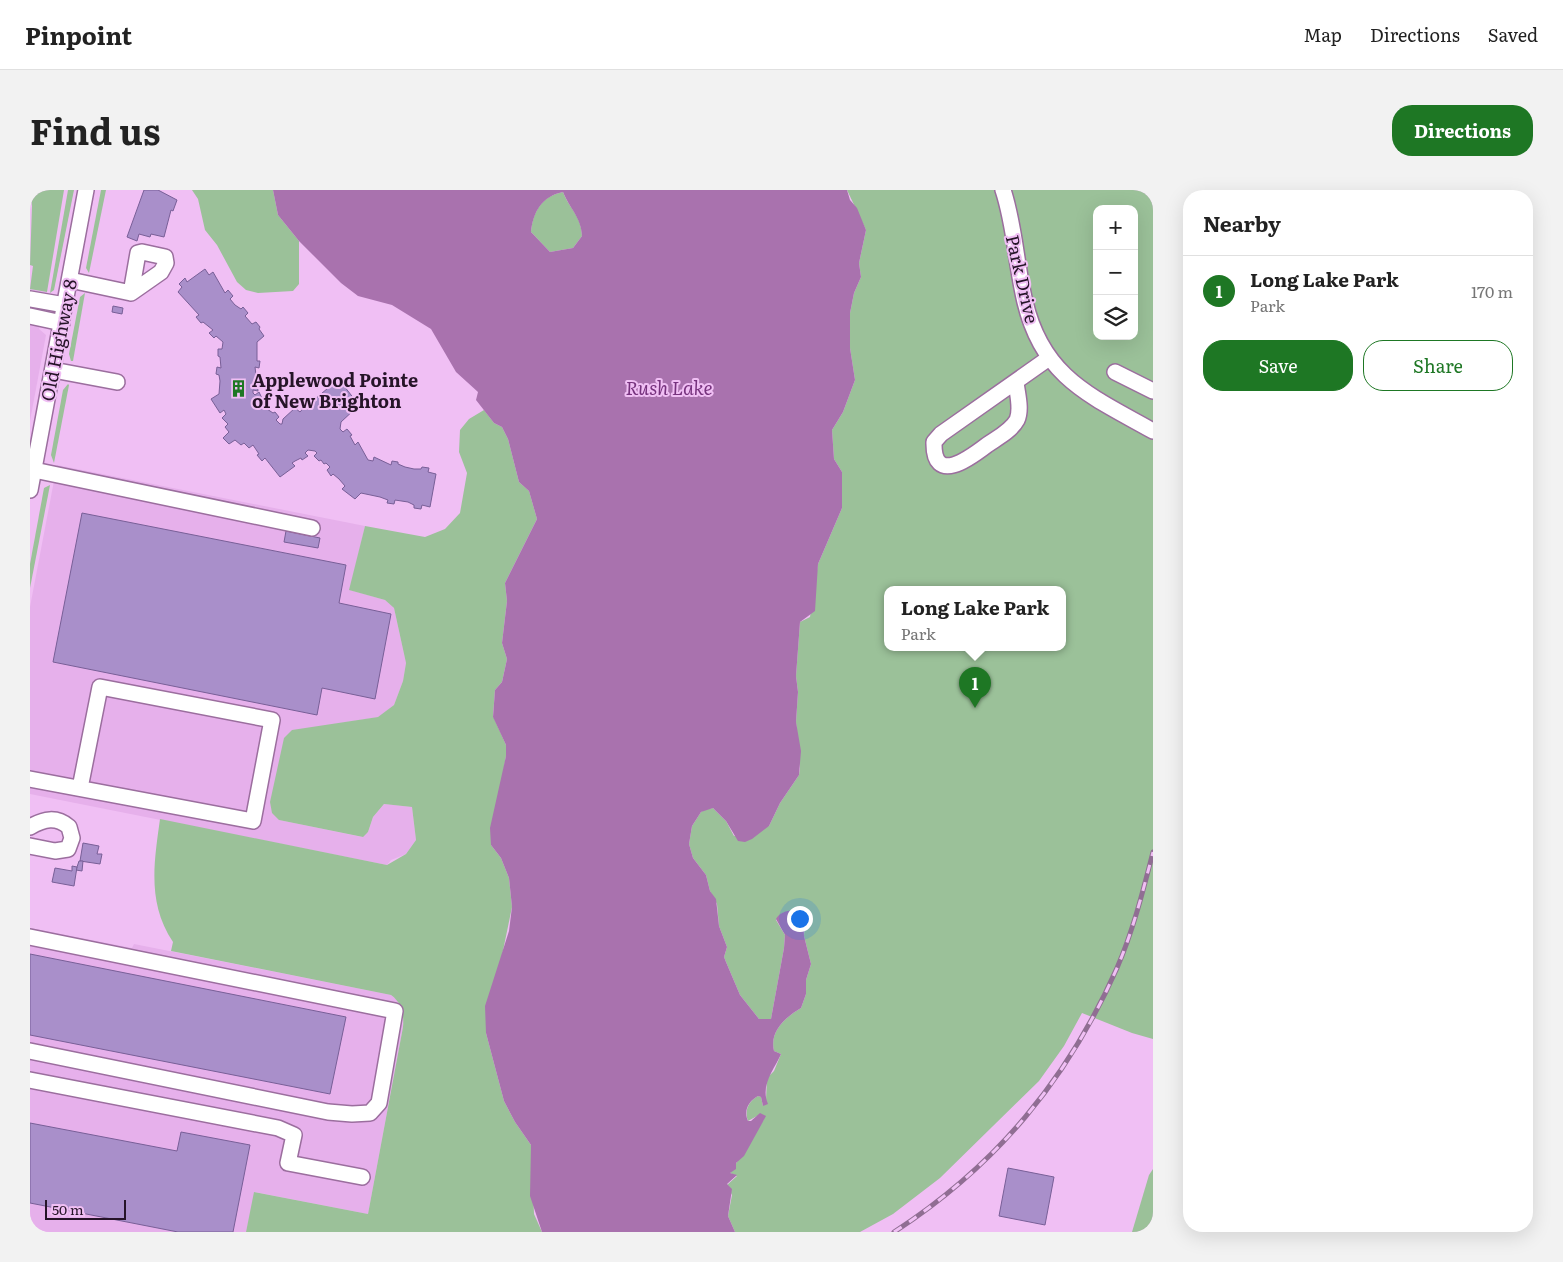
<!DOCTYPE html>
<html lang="en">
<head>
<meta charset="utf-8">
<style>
	body { margin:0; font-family:Literata,serif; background:#f2f2f2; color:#222 }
	.controls { position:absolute; right:15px; top:15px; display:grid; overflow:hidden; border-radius:10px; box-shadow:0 5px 20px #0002 }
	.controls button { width:45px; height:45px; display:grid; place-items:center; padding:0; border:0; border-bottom:1px solid #e0e0e0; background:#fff; color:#222; font:25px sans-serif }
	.scale { position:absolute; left:15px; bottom:12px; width:81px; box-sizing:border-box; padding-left:5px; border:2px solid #261428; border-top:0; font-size:14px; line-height:18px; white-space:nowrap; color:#261428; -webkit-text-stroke:4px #f0bff4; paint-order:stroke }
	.you { position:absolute; left:769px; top:728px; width:18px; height:18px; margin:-12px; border:4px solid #fff; border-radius:50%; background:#1a73e8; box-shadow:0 0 0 8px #1a73e833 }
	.badge { display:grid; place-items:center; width:32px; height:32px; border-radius:50%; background:#1e7724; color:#fff; font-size:16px; font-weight:700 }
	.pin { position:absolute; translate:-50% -41px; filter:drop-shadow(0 1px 2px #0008) }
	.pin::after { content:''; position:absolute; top:26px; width:18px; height:15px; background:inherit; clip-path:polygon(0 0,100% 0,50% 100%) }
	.popup { position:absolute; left:854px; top:396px; width:182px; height:65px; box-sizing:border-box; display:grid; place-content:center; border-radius:10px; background:#fff; filter:drop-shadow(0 1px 4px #0005); font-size:16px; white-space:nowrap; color:#767676 }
	.popup b { font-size:19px; color:#222 }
	.popup::after { content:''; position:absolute; left:50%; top:100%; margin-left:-10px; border:10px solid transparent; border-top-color:#fff }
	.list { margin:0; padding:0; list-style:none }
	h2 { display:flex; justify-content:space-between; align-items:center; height:65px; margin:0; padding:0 20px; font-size:21px }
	h2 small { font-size:16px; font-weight:400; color:#767676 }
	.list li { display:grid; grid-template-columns:32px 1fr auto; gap:15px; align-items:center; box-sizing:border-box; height:70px; padding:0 20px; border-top:1px solid #e0e0e0 }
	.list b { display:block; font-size:19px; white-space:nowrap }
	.list p { margin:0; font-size:16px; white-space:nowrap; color:#767676 }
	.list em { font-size:16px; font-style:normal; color:#767676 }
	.actions { display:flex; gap:10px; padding:15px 20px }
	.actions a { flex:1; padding:11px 0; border:1px solid #1e7724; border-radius:20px; text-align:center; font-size:18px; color:#1e7724 }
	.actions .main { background:#1e7724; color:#fff }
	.icon { flex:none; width:28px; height:28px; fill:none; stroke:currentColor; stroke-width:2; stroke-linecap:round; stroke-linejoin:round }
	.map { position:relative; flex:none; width:1123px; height:1042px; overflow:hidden; border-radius:20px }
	header { display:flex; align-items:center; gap:30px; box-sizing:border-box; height:70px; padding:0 25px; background:#fff; border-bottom:1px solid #e0e0e0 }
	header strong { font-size:24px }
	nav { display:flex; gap:28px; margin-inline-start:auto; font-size:18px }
	.intro { display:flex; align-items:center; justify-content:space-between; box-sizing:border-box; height:120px; padding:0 30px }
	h1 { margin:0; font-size:35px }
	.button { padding:12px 22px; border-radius:20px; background:#1e7724; color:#fff; font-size:18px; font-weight:700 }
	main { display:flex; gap:30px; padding:0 30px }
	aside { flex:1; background:#fff; border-radius:20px; box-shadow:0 5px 20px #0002 }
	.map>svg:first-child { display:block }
	.built { fill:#e6b0eb }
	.green { fill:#9bc199; fill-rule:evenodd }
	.water { fill:#a972ae; fill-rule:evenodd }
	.building { fill:#a98fca; stroke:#785f97 }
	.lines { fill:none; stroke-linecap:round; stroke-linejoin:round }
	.minor-casing { stroke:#9b6e9e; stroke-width:18 }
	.minor { stroke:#fff; stroke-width:15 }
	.rail-casing { stroke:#906e93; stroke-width:5 }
	.rail { stroke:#f0bff4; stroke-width:3; stroke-dasharray:9; stroke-linecap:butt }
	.labels { text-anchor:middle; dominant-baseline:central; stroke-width:4; stroke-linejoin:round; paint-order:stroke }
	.street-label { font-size:18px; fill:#261428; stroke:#f0bff4 }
	.poi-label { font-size:18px; font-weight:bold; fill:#261428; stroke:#f0bff4; text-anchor:start }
	.water-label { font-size:19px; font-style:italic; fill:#76327d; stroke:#f0bff4 }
</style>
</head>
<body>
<header>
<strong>Pinpoint</strong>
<nav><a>Map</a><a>Directions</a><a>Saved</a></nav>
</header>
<div class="intro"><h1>Find us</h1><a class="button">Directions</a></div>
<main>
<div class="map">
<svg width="1123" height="1042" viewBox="0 0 1123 1042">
	<rect width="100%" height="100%" fill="#f0bff4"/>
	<!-- built -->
	<g class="built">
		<polygon points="0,99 17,102 9,139 16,145 0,231"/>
		<polygon points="27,275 335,336 320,400 355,410 364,418 376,473 373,491 364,515 349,527 305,534 249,630 332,647 338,642 343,627 354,614 382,617 386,650 376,664 361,670 357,675 0,604 0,417"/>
		<polygon points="0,738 102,758 104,754 361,805 367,810 372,819 373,837 338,1024 225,1002 216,1042 0,1042"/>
	</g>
	<!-- green -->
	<g class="green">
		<polygon points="0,0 34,0 17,102 0,99 3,76 0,75 2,16"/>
		<polygon points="38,0 44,0 24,100 20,103"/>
		<polygon points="71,0 76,0 59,83 56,78"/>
		<polygon points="162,0 243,0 248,25 269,51 269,94 263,101 228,103 216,100 207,92 187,55 175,40 168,9"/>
		<path d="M817,0h306v849l-21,-6 -50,-20 -18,33 -25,35 -99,97 -47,36 -33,18h-125l-7,-16 4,-21 -5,-10 10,-9 -7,-3 34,-54 -7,-3 -9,5c-4,-11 1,-20 10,-25l3,1 2,9 3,-6 1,-22 7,-7 7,-17 -7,-3c-5,-20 12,-34 27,-43l5,-14v-14l5,-16 -7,-28 1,-15 -6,-9c-9,-1 -18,-2 -23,8l9,15 -1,13 -13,71h-12l-19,-24 -14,-33 -2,-5 3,-10 -8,-21 -2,-22 -7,-13 -4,-16 -13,-17 -4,-14 3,-18 9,-14 5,-3 7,-1 13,13 8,15 35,-10 11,-23 19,-28 1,-7 -4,-46 2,-30 -2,-16 4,-54 10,-5 8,-53 24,-56v-36l-8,-13 -2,-29 11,-18 12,-32 -5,-32v-35l4,-20 7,-16 -2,-14 7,-33zM1067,19h37v127h-37zM858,399h174v58h-174z"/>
		<path d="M533,2c7,18 18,23 19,44l-9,12 -23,4 -19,-20c2,-21 11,-36 32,-40z"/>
		<polygon points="55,103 43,171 41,171 39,164 50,107"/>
		<polygon points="38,194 39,195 24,273 21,265 33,200"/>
		<path d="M454,220l10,13 8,4 6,12 11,43 10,9 8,28 -32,64 2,18 -5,42 5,16 -5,23 -7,8 -2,26 13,29v11l-15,89 10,13 8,20 3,29 -26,126 18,68 11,21 16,23 3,69 8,18h-296l8,-40 114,22 35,-187c1,-13 -1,-24 -12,-32l-220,-44 2,-9c-26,-39 -19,-79 -13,-123l227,46 19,-11 10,-14 -4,-33 -28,-3 -11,13 -5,15 -5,5 -84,-17 -7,-7 -2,-11 14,-64 8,-8 86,-13 16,-12 9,-24 3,-18 -12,-55 -9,-8 -36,-10 16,-64 60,11 20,-8 15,-16 7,-40 -8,-21 1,-22 9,-11z"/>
		<polygon points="20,295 0,398 0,374 14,298"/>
		<polygon points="1123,979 1123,1042 1102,1042 1119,985"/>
	</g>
	<!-- water -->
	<path class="water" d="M243,0h574l3,10 7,8 9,22 -7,33 2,14 -7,16 -4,20v35l5,32 -12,32 -11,18 2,29 8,13v36l-24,56 -3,47 -15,11 -4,54 2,16 -2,30 5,29 -2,24 -19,28 -11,23 -17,13 -7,3 -7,-1 -12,-20 -13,-13 -12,4 -9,14 -3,18 4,14 13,17 4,16 6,8 3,27 8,21 -3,10 2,5 14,33 19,24h12l13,-71 1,-13 -9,-16c5,-9 19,-11 27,-5l1,22 7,28 -5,16v14l-5,14c-15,9 -32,23 -27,43l7,3c-7,16 -21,31 -13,50l-5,2 -2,-9 -3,-1c-9,5 -15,14 -10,25h3l9,-8 6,3 -22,40 -8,7v6l-6,4 7,2 -10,9 5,5 -4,27 7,16h-193l-12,-36 1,-51 -16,-23 -11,-21 -18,-68 -1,-27 24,-75 3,-24 -3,-29 -8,-20 -10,-13 -1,-17 16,-72v-11l-13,-28 2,-27 7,-8 5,-23 -5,-16 5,-42 -2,-18 32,-64 -8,-28 -10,-9 -11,-43 -6,-12 -8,-4 -18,-23 2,-8 -22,-20 -25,-43 -39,-24 -34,-9 -17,-13 -42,-42 -21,-26zM533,2c7,17 18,25 19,44l-9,12 -23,4 -19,-20c2,-20 11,-36 32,-40z"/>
	<!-- building -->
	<g class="building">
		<polygon points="114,0 128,0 147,10 143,21 141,20 134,47 121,44 120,47 109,44 107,51 97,47"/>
		<polygon points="175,79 179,85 183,82 195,103 198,100 203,106 200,109 205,115 211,119 213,117 218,123 215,126 222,134 226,132 230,137 229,139 234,146 227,152 227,171 230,171 229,178 225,177 228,201 223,200 223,203 225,205 229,202 237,219 243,223 245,222 249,227 246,230 250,234 252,234 253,229 265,218 270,222 278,213 277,211 282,207 285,209 304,193 308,198 314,196 325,210 322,213 326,218 311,232 310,239 313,242 317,239 322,245 320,246 325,255 328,252 338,270 343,271 344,267 361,275 362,271 368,272 368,274 375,277 384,279 391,279 392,277 399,278 398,282 406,284 400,317 392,315 391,319 384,318 384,315 378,312 365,310 364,314 357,313 358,310 350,307 331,303 325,309 312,299 315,296 309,289 303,284 301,286 297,280 300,277 296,273 294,274 291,270 289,271 284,266 287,263 285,261 278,260 275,263 278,266 272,270 271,268 265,271 262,273 265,276 250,287 235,268 232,271 227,265 229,264 223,255 219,258 214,253 211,255 205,250 199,254 193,248 199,242 195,237 198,234 192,228 196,224 194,220 190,223 181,209 189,204 190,191 189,185 186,184 187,177 191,178 190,167 188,166 188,159 192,159 193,152 186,146 184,148 179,143 183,140 173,132 171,133 166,127 169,125 148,102 152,97 149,94 155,88 157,92"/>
		<polygon points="83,116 93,118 92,124 82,122"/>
		<polygon points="52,323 316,375 309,413 361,424 345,509 292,498 287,525 23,472"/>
		<polygon points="256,341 290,348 288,358 254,352"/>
		<polygon points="53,653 69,656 67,664 72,664 70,674 50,671"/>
		<polygon points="49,671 53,671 52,681 46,680"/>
		<polygon points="42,676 47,677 44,696 22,692 25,678 42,681"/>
		<polygon points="0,764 316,827 300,904 0,845"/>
		<polygon points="0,933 147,961 151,942 220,955 203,1042 148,1042 0,1013"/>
		<polygon points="978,978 1024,987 1015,1035 969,1026"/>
	</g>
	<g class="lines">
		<defs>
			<g id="minor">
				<path d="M973,0c12,36 13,75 22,112 18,76 66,94 128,129"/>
				<polyline points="40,90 101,103 131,82 136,73 135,67 112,62 108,63 101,103"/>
				<polyline points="0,109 35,115"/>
				<polyline points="0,126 32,133"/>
				<polyline points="23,180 87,192"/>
				<polyline points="1085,182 1123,201"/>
				<path d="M986,192c1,11 6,27 1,38 -6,11 -20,18 -30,25 -17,13 -54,41 -53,-3l7,-8 108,-76"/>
				<polyline points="4,280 282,338"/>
				<polyline points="0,300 56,0"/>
				<polyline points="0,589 223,631 242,530 70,497 50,598"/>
				<path d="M0,637c14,-8 26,-11 39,0l3,11 -4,11 -13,2 -25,-5"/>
				<polyline points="0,747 365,821 349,913 340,923 322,924 298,922 0,861"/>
				<polyline points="0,890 248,938 264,945 258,973 332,987"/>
			</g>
		</defs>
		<!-- minor casing -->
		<use href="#minor" class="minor-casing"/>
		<!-- minor -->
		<use href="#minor" class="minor"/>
		<defs>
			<path id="rail" d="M864,1042c102,-66 174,-153 223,-264 16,-37 26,-77 36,-116"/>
		</defs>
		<!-- rail casing -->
		<use href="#rail" class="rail-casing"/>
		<!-- rail -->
		<use href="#rail" class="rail"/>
	</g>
	<!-- icons -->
	<defs>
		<symbol id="building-bare" viewBox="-9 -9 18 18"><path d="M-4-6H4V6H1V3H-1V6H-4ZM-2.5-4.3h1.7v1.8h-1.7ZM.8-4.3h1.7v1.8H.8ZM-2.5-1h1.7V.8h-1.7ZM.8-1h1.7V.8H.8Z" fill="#1e7724" stroke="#f0bff4" stroke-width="2.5" paint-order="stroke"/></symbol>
	</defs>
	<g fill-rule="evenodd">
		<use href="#building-bare" x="196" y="186" width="25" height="25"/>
	</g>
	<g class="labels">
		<!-- street labels -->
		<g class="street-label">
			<text transform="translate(993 89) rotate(77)">Park Drive</text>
			<text transform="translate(28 150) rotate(-79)">Old Highway 8</text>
		</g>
		<!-- poi labels -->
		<g class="poi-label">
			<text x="222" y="189">Applewood Pointe<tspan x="222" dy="21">of New Brighton</tspan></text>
		</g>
		<!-- water labels -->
		<g class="water-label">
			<text x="639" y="197">Rush Lake</text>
		</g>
	</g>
</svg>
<div class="controls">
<button>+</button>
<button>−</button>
<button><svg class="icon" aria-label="layers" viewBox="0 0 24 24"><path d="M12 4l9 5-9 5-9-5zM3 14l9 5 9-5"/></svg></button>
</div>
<div class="scale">50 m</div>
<div class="you"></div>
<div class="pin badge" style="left:945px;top:518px">1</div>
<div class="popup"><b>Long Lake Park</b>Park</div>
</div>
<aside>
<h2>Nearby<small></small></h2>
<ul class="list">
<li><span class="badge">1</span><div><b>Long Lake Park</b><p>Park</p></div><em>170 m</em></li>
</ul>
<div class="actions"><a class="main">Save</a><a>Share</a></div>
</aside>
</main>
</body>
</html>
